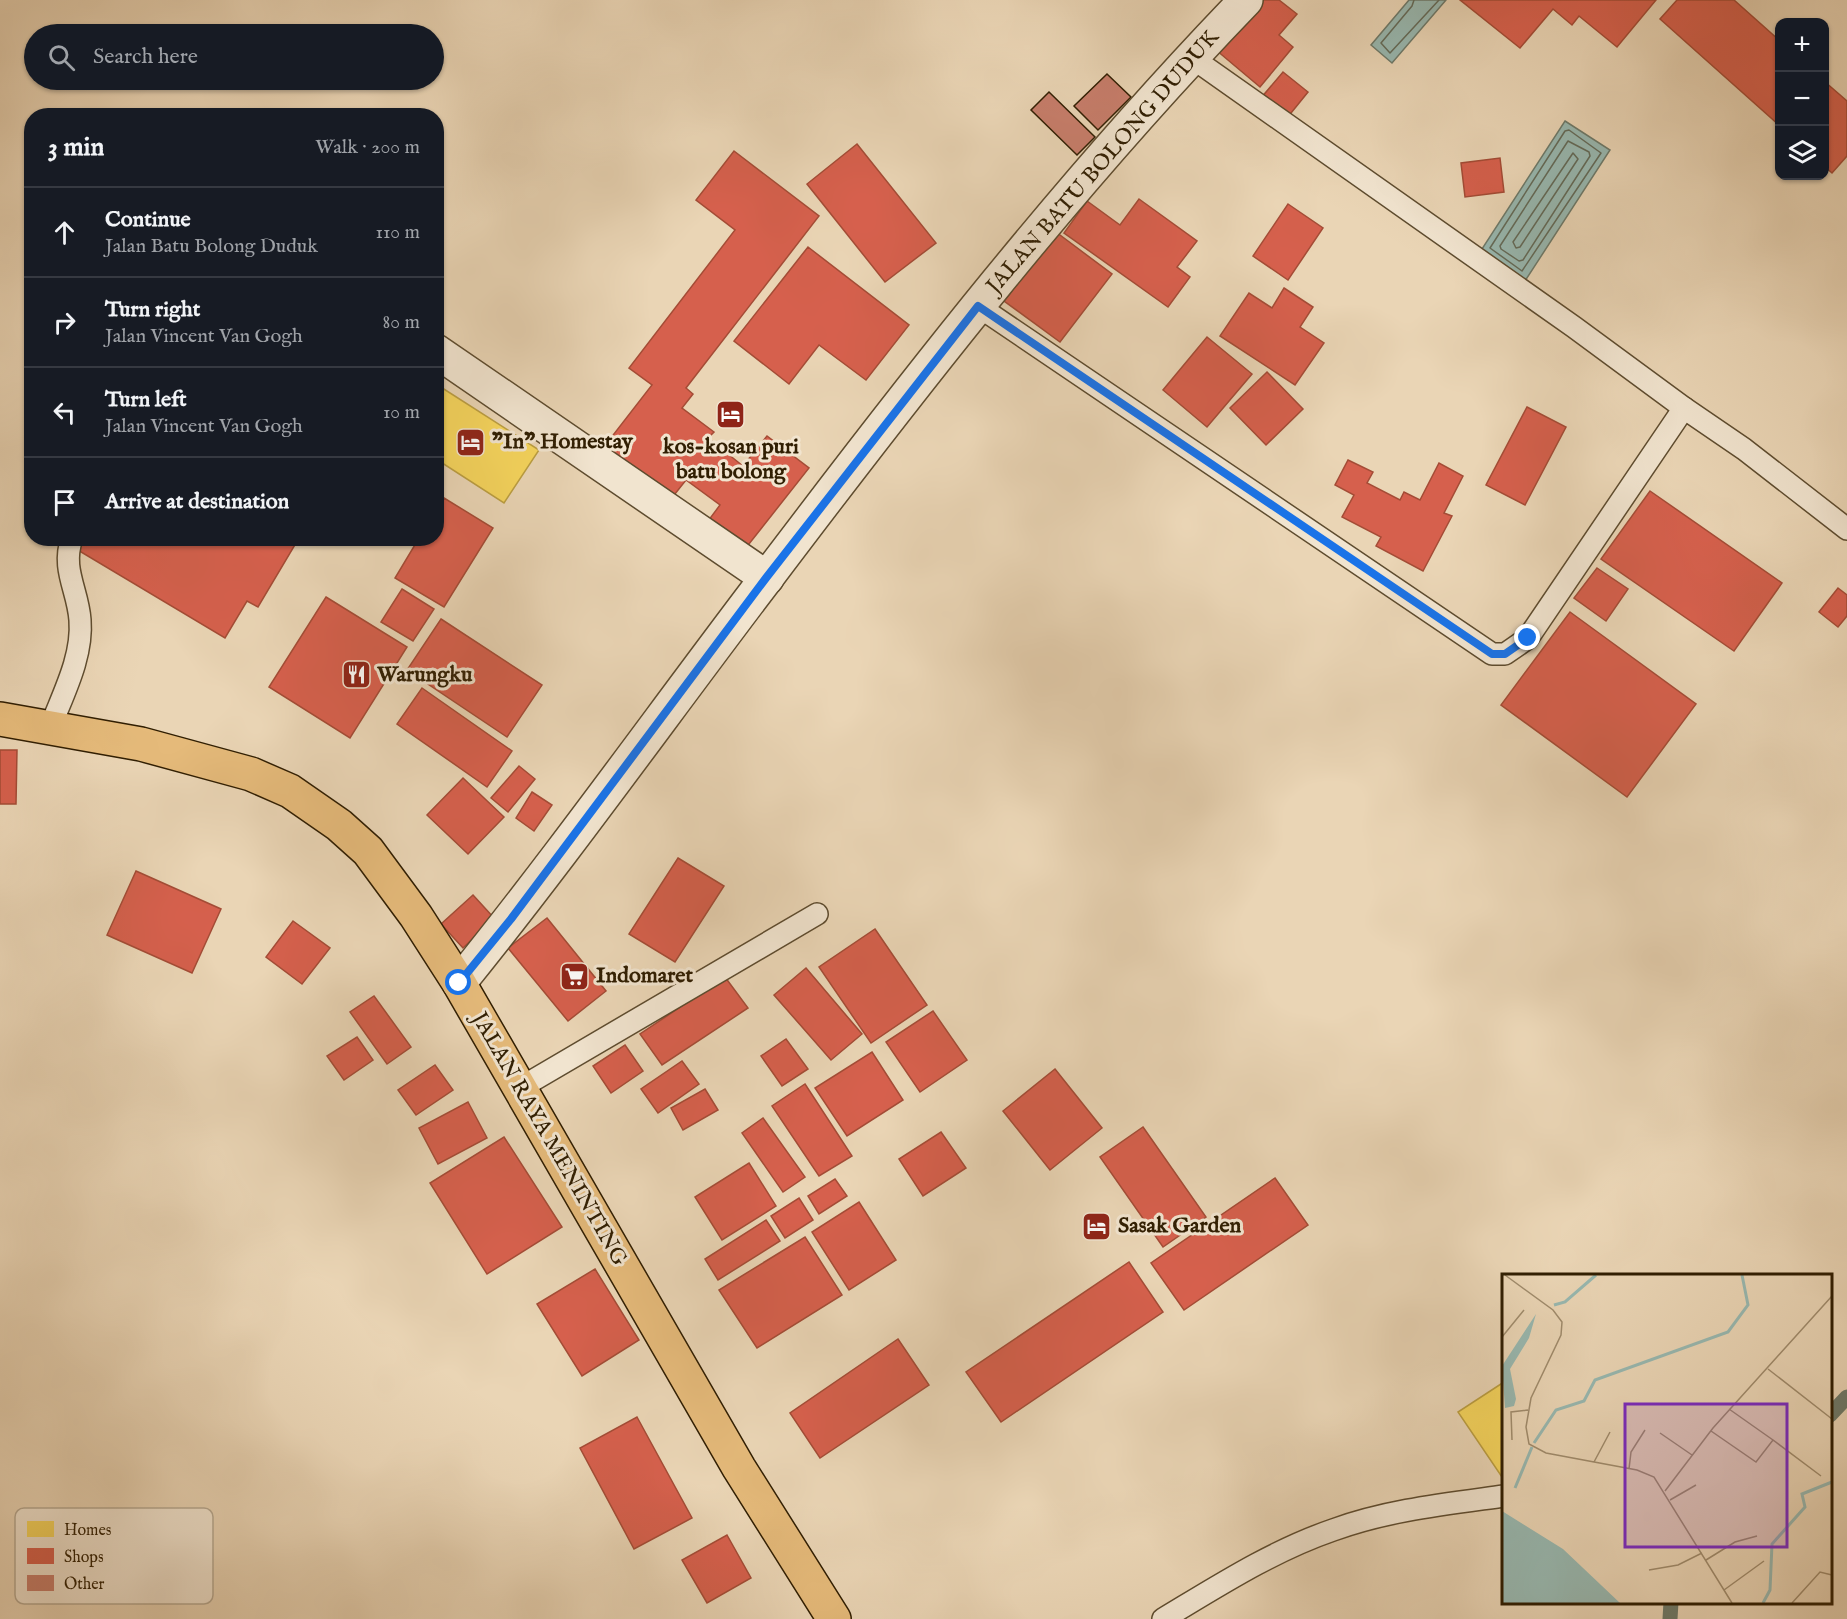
<!DOCTYPE html>
<html lang="en">
<head>
<meta charset="utf-8">
<style>
	body { margin:0; font-family:"IM FELL English",serif; background:#242831; color:#f1f3f6 }
	.controls { position:absolute; right:18px; top:18px; display:grid; overflow:hidden; border-radius:12px; box-shadow:0 2px 4px #0004 }
	.controls button { width:54px; height:54px; display:grid; place-items:center; padding:0; border:0; border-bottom:2px solid #363941; background:#171b24; color:#f1f3f6; font:30px sans-serif }
	.stop { position:absolute; width:18px; height:18px; margin:-14px; border:4px solid #1a73e8; border-radius:50%; background:#fff }
	.stop.end { background:#1a73e8; border-color:#fff; box-shadow:0 2px 6px #0008 }
	.list { margin:0; padding:0; list-style:none }
	h2 { display:flex; justify-content:space-between; align-items:center; height:78px; margin:0; padding:0 24px; font-size:26px }
	h2 small { font-size:20px; font-weight:400; color:#9ea1a6 }
	.list li { display:grid; grid-template-columns:39px 1fr auto; gap:18px; align-items:center; box-sizing:border-box; height:90px; padding:0 24px; border-top:2px solid #363941 }
	.list b { display:block; font-size:22px; white-space:nowrap }
	.list p { margin:0; font-size:20px; white-space:nowrap; color:#9ea1a6 }
	.list em { font-size:20px; font-style:normal; color:#9ea1a6 }
	.icon { flex:none; width:33px; height:33px; fill:none; stroke:currentColor; stroke-width:2; stroke-linecap:round; stroke-linejoin:round }
	.map { position:relative; flex:none; width:1847px; height:1619px; overflow:hidden }
	.search { position:absolute; background:#171b24; box-shadow:0 2px 4px #0004; left:24px; top:24px; width:420px; height:66px; display:flex; align-items:center; gap:15px; box-sizing:border-box; padding:0 21px; border-radius:33px; color:#9ea1a6; font-size:22px }
	.panel { position:absolute; background:#171b24; box-shadow:0 2px 4px #0004; left:24px; top:108px; width:420px; height:438px; border-radius:24px }
	.map>svg:first-child { display:block }
	.water { fill:#98b8b0; stroke:#6e7a6a; stroke-width:1.5 }
	.homes { fill:#f6d55c; stroke:#bb9e41; stroke-width:1.5 }
	.shops { fill:#d6604d; stroke:#a44c36; stroke-width:1.5 }
	.lines { fill:none; stroke-linecap:round; stroke-linejoin:round }
	.shore { stroke:#646b59; stroke-width:1.5 }
	.stream { stroke:#6e7a6a; stroke-width:15 }
	.building { fill:#c87e6c; stroke:#301e02; stroke-width:1.5 }
	.lane-casing { stroke:#5e4c2f; stroke-width:24 }
	.street-casing { stroke:#5e4c2f; stroke-width:36 }
	.highway-casing { stroke:#301e02; stroke-width:36 }
	.lane { stroke:#f1e4cf; stroke-width:21 }
	.street { stroke:#f1e4cf; stroke-width:33 }
	.highway { stroke:#e5ba7a; stroke-width:33 }
	.route { stroke:#1a73e8; stroke-width:8 }
	.labels { text-anchor:middle; dominant-baseline:central; stroke-width:6; stroke-linejoin:round; paint-order:stroke }
	.street-label { font-size:22px; fill:#301e02; stroke:#f1e4cf }
	.poi-label { font-size:22px; font-weight:bold; fill:#301e02; stroke:#f1e4cf; text-anchor:start }
	.inset-river { fill:none; stroke:#98b8b0; stroke-width:3 }
	.inset-road { fill:none; stroke:#a08c6d; stroke-width:1.5 }
	.view { fill:#7b2cbf; fill-opacity:0.15; stroke:#7b2cbf; stroke-width:3 }
	.inset-edge { fill:none; stroke:#301e02; stroke-width:3 }
	.key { fill:#f1e4cf; stroke:#b7a992; stroke-width:1.5 }
	.key-label { font-size:16px; fill:#301e02 }
</style>
</head>
<body>
<div class="map">
<svg width="1847" height="1619" viewBox="0 0 1847 1619">
	<rect width="100%" height="100%" fill="#ead5b5"/>
	<filter id="stains"><feTurbulence type="fractalNoise" baseFrequency=".00333" numOctaves="4"/><feColorMatrix values="0 0 0 0 .2 0 0 0 0 .09 0 0 0 0 .02 0 0 0 .5 -.17"/></filter>
	<radialGradient id="worn" r=".72"><stop offset=".6" stop-color="#630" stop-opacity="0"/><stop offset="1" stop-color="#630" stop-opacity=".3"/></radialGradient>
	<!-- water -->
	<g class="water">
		<polygon points="1409,0 1446,0 1392,63 1371,45"/>
		<polygon points="1565,121 1610,150 1525,281 1480,252"/>
	</g>
	<!-- homes -->
	<g class="homes">
		<polygon points="436,384 539,450 504,503 436,459"/>
		<polygon points="1504,1382 1504,1480 1458,1412"/>
	</g>
	<!-- shops -->
	<g class="shops">
		<polygon points="1258,0 1279,0 1297,14 1279,35 1293,47 1260,87 1216,50"/>
		<polygon points="1460,0 1656,0 1617,47 1579,16 1572,25 1553,9 1520,48"/>
		<polygon points="1677,0 1734,0 1780,41 1780,126 1660,19"/>
		<polygon points="1283,72 1308,92 1287,118 1261,98"/>
		<polygon points="1824,81 1847,101 1847,156 1832,173 1824,166"/>
		<polygon points="857,144 936,243 885,282 807,184"/>
		<polygon points="734,151 819,216 686,388 693,394 682,408 714,432 708,438 743,466 767,436 809,468 745,549 708,521 720,505 686,480 671,499 603,448 652,385 629,368 735,230 696,200"/>
		<polygon points="1500,158 1504,192 1465,197 1461,163"/>
		<polygon points="1139,199 1197,241 1177,267 1190,277 1168,307 1064,233 1087,201 1120,225"/>
		<polygon points="1288,204 1323,228 1288,280 1253,256"/>
		<polygon points="1056,232 1112,274 1060,342 1004,301"/>
		<polygon points="808,247 909,325 866,380 819,345 789,384 734,341"/>
		<polygon points="1284,288 1313,307 1300,327 1324,343 1295,385 1220,336 1249,293 1272,308"/>
		<polygon points="1207,337 1252,374 1207,427 1163,390"/>
		<polygon points="1267,372 1303,409 1266,445 1230,408"/>
		<polygon points="1527,407 1566,427 1525,505 1486,485"/>
		<polygon points="1348,460 1373,472 1367,483 1400,500 1404,492 1420,500 1439,463 1463,476 1444,513 1452,516 1423,571 1376,546 1381,537 1342,517 1354,495 1335,485"/>
		<polygon points="1650,491 1782,583 1734,651 1601,559"/>
		<polygon points="444,498 493,528 444,607 395,578 419,538 436,538 436,510"/>
		<polygon points="83,538 299,538 258,607 247,601 225,638 76,549"/>
		<polygon points="1597,568 1628,589 1606,621 1574,598"/>
		<polygon points="1838,588 1847,595 1847,616 1838,627 1819,612"/>
		<polygon points="402,589 434,609 413,641 381,622"/>
		<polygon points="326,597 407,647 350,738 269,687"/>
		<polygon points="1570,612 1696,704 1627,797 1501,705"/>
		<polygon points="441,619 542,685 507,737 407,670"/>
		<polygon points="422,688 512,751 487,787 397,724"/>
		<polygon points="0,750 17,750 16,804 0,804"/>
		<polygon points="519,766 535,779 508,812 491,798"/>
		<polygon points="463,778 504,817 468,854 427,815"/>
		<polygon points="532,792 552,805 534,831 516,818"/>
		<polygon points="678,858 724,886 675,962 629,934"/>
		<polygon points="136,871 221,909 192,973 107,935"/>
		<polygon points="473,895 494,918 463,948 441,924"/>
		<polygon points="547,918 606,991 568,1021 508,948"/>
		<polygon points="293,921 330,948 302,984 266,957"/>
		<polygon points="875,929 927,1005 871,1043 819,967"/>
		<polygon points="806,968 862,1034 831,1060 774,995"/>
		<polygon points="725,977 748,1008 662,1065 640,1034"/>
		<polygon points="374,996 411,1047 387,1064 350,1012"/>
		<polygon points="933,1011 967,1060 920,1092 886,1042"/>
		<polygon points="357,1037 373,1060 344,1080 327,1056"/>
		<polygon points="786,1039 808,1069 782,1086 761,1056"/>
		<polygon points="625,1045 643,1071 611,1093 593,1066"/>
		<polygon points="872,1052 903,1100 847,1136 815,1088"/>
		<polygon points="682,1061 699,1084 658,1113 641,1089"/>
		<polygon points="435,1065 453,1090 416,1115 398,1090"/>
		<polygon points="1055,1069 1102,1128 1050,1170 1003,1111"/>
		<polygon points="805,1084 852,1156 819,1176 772,1106"/>
		<polygon points="705,1089 718,1110 683,1130 671,1108"/>
		<polygon points="468,1102 487,1138 438,1164 419,1128"/>
		<polygon points="763,1118 805,1177 783,1192 742,1133"/>
		<polygon points="1143,1127 1206,1217 1163,1247 1100,1157"/>
		<polygon points="941,1132 966,1168 923,1196 899,1159"/>
		<polygon points="504,1137 562,1227 487,1274 430,1183"/>
		<polygon points="749,1163 776,1206 722,1240 695,1197"/>
		<polygon points="1275,1178 1308,1225 1184,1310 1151,1263"/>
		<polygon points="835,1179 847,1196 819,1214 808,1196"/>
		<polygon points="799,1198 813,1220 785,1238 771,1216"/>
		<polygon points="859,1202 896,1260 849,1290 812,1232"/>
		<polygon points="766,1220 780,1241 718,1280 705,1259"/>
		<polygon points="805,1237 842,1295 757,1348 719,1290"/>
		<polygon points="1129,1262 1163,1312 1001,1422 966,1372"/>
		<polygon points="595,1269 639,1340 582,1376 537,1304"/>
		<polygon points="898,1339 929,1385 820,1458 790,1413"/>
		<polygon points="637,1417 692,1518 634,1549 580,1448"/>
		<polygon points="727,1535 751,1578 707,1603 682,1560"/>
	</g>
	<g class="lines">
		<!-- shore -->
		<g class="shore">
			<polyline points="1414,0 1412,6 1381,43 1390,53 1439,0"/>
			<polygon points="1569,130 1601,153 1522,271 1490,248 1565,131"/>
			<polygon points="1568,141 1589,152 1590,156 1523,260 1519,261 1501,249 1500,246"/>
			<polygon points="1573,153 1578,159 1520,247 1516,248 1513,242"/>
		</g>
		<!-- stream -->
		<g class="stream">
			<polyline points="1830,1415 1847,1397"/>
			<polyline points="1670,1619 1671,1602"/>
		</g>
	</g>
	<!-- building -->
	<g class="building">
		<polygon points="1107,74 1131,97 1098,130 1074,106"/>
		<polygon points="1049,92 1095,137 1077,155 1031,110"/>
	</g>
	<g class="lines">
		<defs>
			<g id="lane">
				<polyline points="1191,57 1574,327 1684,408"/>
				<polyline points="978,306 1492,654 1505,654 1528,638 1684,408 1744,449 1847,529"/>
				<path d="M50,728c13,-34 33,-71 30,-108 -2,-30 -19,-51 -8,-82"/>
				<polyline points="520,1088 817,914"/>
				<path d="M1163,1619c55,-33 109,-68 170,-89 55,-20 113,-26 171,-34"/>
			</g>
			<g id="street">
				<polyline points="436,351 767,578"/>
				<path d="M459,983c106,-131 204,-269 306,-403 151,-200 307,-400 481,-580"/>
			</g>
			<polyline id="highway" points="0,719 141,744 251,774 290,791 339,825 368,851 416,916 459,983 739,1468 834,1619"/>
		</defs>
		<!-- lane casing -->
		<use href="#lane" class="lane-casing"/>
		<!-- street casing -->
		<use href="#street" class="street-casing"/>
		<!-- highway casing -->
		<use href="#highway" class="highway-casing"/>
		<!-- lane -->
		<use href="#lane" class="lane"/>
		<!-- street -->
		<use href="#street" class="street"/>
		<!-- highway -->
		<use href="#highway" class="highway"/>
	</g>
	<g class="lines">
		<!-- route -->
		<polyline class="route" points="459,983 511,919 766,578 978,306 1492,654 1505,654 1528,638"/>
	</g>
	<!-- icons -->
	<defs>
		<symbol id="hotel-square" viewBox="-11 -11 22 22"><rect x="-9" y="-9" width="18" height="18" rx="4" fill="#8f2418" stroke="#f1e4cf"/><path d="M-6-4.5h1.5V1H6V5H4.5V3h-9V5H-6ZM-4 0a1.8 1.8 0 1 1 3.6 0ZM.5 0V-2.5h3Q6-2.5 6 0Z" fill="#fff"/></symbol>
		<symbol id="restaurant-square" viewBox="-11 -11 22 22"><rect x="-9" y="-9" width="18" height="18" rx="4" fill="#8f2418" stroke="#f1e4cf"/><path d="M-5-6h1v4h1v-4h1v4h1v-4h1v5L-1.5 .5V6h-2V.5L-5-1ZM5-6V6H3V1.5H1.5Q1.5-4 5-6Z" fill="#fff"/></symbol>
		<symbol id="supermarket-square" viewBox="-11 -11 22 22"><rect x="-9" y="-9" width="18" height="18" rx="4" fill="#8f2418" stroke="#f1e4cf"/><path d="M-6-5.5h2.5l.6 2H6L4.5 2H-2.5L-4.4-4H-6ZM-1.5 3.2a1.3 1.3 0 1 0 .1 0ZM3 3.2a1.3 1.3 0 1 0 .1 0Z" fill="#fff"/></symbol>
	</defs>
	<g fill-rule="evenodd">
		<use href="#hotel-square" x="714" y="398" width="33" height="33"/>
		<use href="#hotel-square" x="454" y="426" width="33" height="33"/>
		<use href="#restaurant-square" x="340" y="658" width="33" height="33"/>
		<use href="#supermarket-square" x="558" y="960" width="33" height="33"/>
		<use href="#hotel-square" x="1080" y="1210" width="33" height="33"/>
	</g>
	<g class="labels">
		<!-- street labels -->
		<g class="street-label">
			<text transform="translate(1103 162) rotate(-49)">JALAN BATU BOLONG DUDUK</text>
			<text transform="translate(549 1139) rotate(60)">JALAN RAYA MENINTING</text>
		</g>
		<!-- poi labels -->
		<g class="poi-label">
			<text x="492" y="442">"In" Homestay</text>
			<text x="731" y="447" text-anchor="middle">kos-kosan puri<tspan x="731" dy="25">batu bolong</tspan></text>
			<text x="377" y="675">Warungku</text>
			<text x="596" y="976">Indomaret</text>
			<text x="1118" y="1226">Sasak Garden</text>
		</g>
	</g>
	<!-- overview -->
	<g transform="translate(1502 1274)">
		<rect width="330" height="330" fill="#ead5b5"/>
		<path d="M34,40l-7,24 -19,31 6,30 -2,7 -9,2 -3,-42zM0,237l61,38 57,54h-118z" fill="#98b8b0"/>
		<path class="inset-river" d="M52,31l11,-3 31,-27M32,169l22,-33 28,-9 11,-21 133,-48 20,-27 -6,-30M13,214l17,-41M261,329l7,-13 2,-46 33,-37 -3,-13 30,-12"/>
		<path class="inset-road" d="M3,1l48,35 9,12 -1,13 -30,63 -5,29 3,17 17,9 91,17 17,7 78,126M0,63l22,-27M266,95l64,50M227,135l44,31M209,157l45,31 17,-22 48,36M158,159l32,22M10,166l-1,-28 17,-2M92,188l16,-30M127,195l2,-17 14,-22M163,217l48,-63 119,-132M168,226l26,-15M204,286l29,-18 22,-6M147,296l29,-5 24,-12M222,316l40,-29M290,329l28,-31 12,3"/>
		<path class="view" d="M123,130h162v143h-162z"/>
		<rect width="330" height="330" class="inset-edge"/>
	</g>
	<!-- legend -->
	<rect x="15" y="1508" width="198" height="96" rx="9" class="key"/>
	<rect x="27" y="1521" width="27" height="16" fill="#f6d55c"/>
	<rect x="27" y="1548" width="27" height="16" fill="#d6604d"/>
	<rect x="27" y="1575" width="27" height="16" fill="#c87e6c"/>
	<g class="key-label">
		<text x="64" y="1535">Homes</text>
		<text x="64" y="1562">Shops</text>
		<text x="64" y="1589">Other</text>
	</g>
	<rect width="100%" height="100%" filter="url(#stains)"/>
	<rect width="100%" height="100%" fill="url(#worn)"/>
</svg>
<div class="controls">
<button>+</button>
<button>−</button>
<button><svg class="icon" aria-label="layers" viewBox="0 0 24 24"><path d="M12 4l9 5-9 5-9-5zM3 14l9 5 9-5"/></svg></button>
</div>
<div class="stop" style="left:459px;top:983px"></div>
<div class="stop end" style="left:1528px;top:638px"></div>
<div class="search"><svg class="icon" aria-label="search" viewBox="0 0 24 24"><circle cx="10" cy="10" r="6"/><path d="M15 15l6 6"/></svg>Search here</div>
<section class="panel">
<h2>3 min<small>Walk · 200 m</small></h2>
<ul class="list">
<li><svg class="icon" aria-label="ahead" viewBox="0 0 24 24"><path d="M12 20V5M6 11l6-6 6 6"/></svg><div><b>Continue</b><p>Jalan Batu Bolong Duduk</p></div><em>110 m</em></li>
<li><svg class="icon" aria-label="right" viewBox="0 0 24 24"><path d="M7 20v-9h11M14 6l5 5-5 5"/></svg><div><b>Turn right</b><p>Jalan Vincent Van Gogh</p></div><em>80 m</em></li>
<li><svg class="icon" aria-label="left" viewBox="0 0 24 24"><path d="M17 20v-9H6M10 6l-5 5 5 5"/></svg><div><b>Turn left</b><p>Jalan Vincent Van Gogh</p></div><em>10 m</em></li>
<li><svg class="icon" aria-label="arrive" viewBox="0 0 24 24"><path d="M6 21V4h12l-3 4 3 4H6"/></svg><div><b>Arrive at destination</b></div></li>
</ul>
</section>
</div>
</body>
</html>
